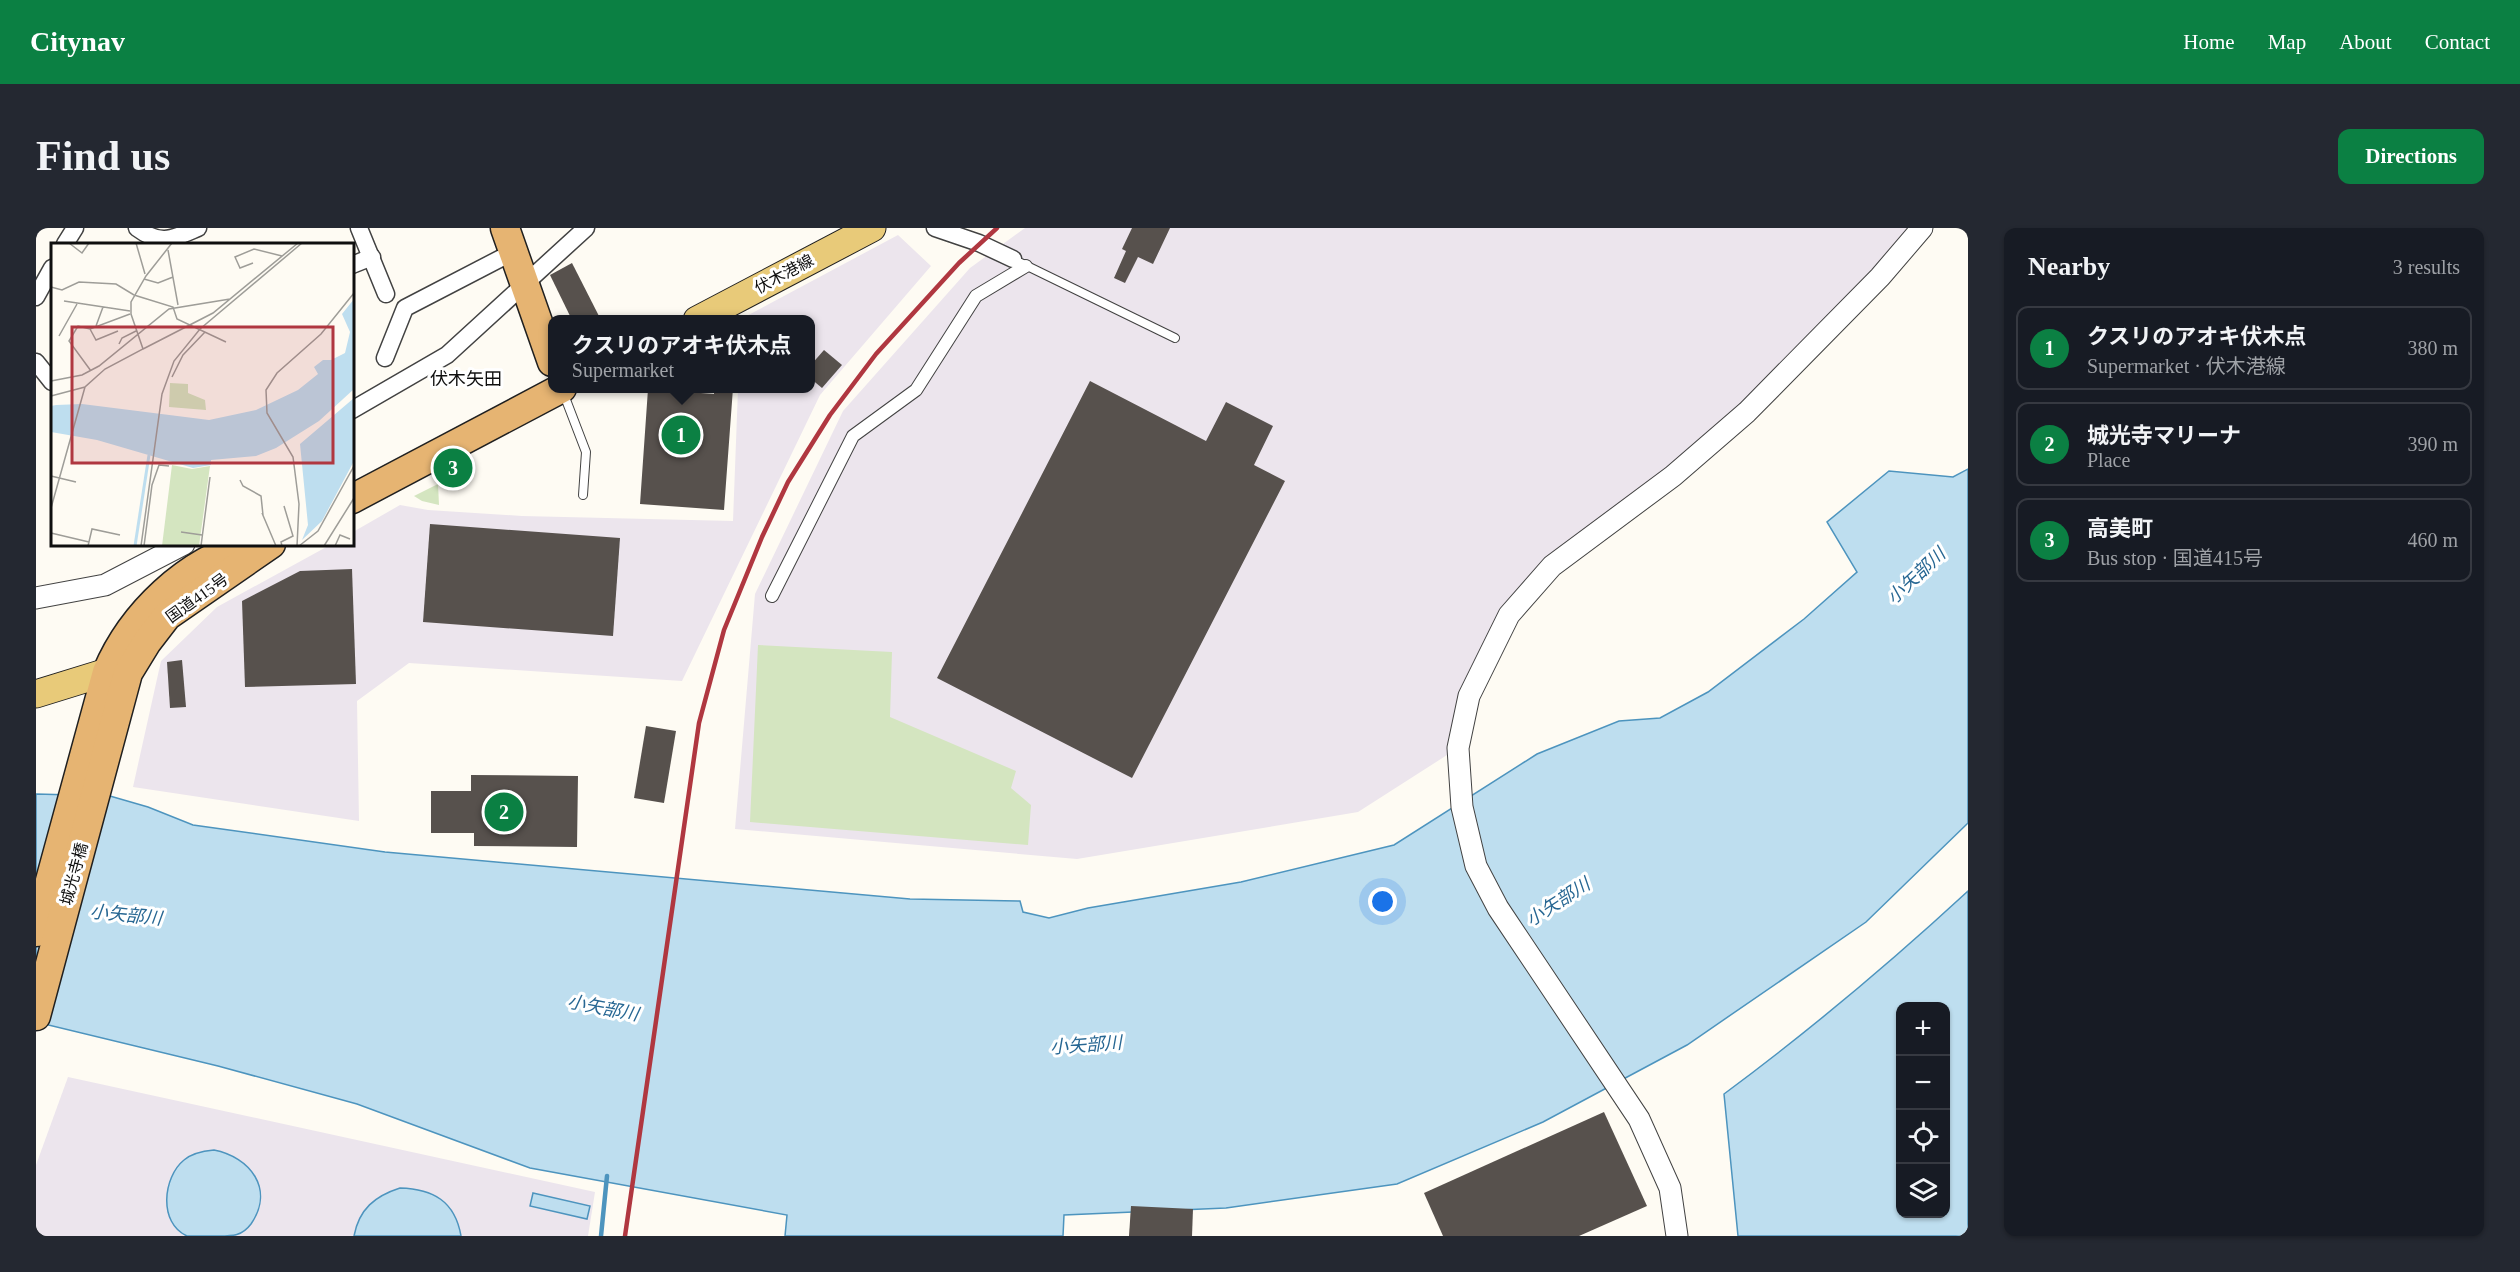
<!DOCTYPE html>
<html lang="en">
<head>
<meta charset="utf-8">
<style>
	body { margin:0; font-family:"Times New Roman","Noto Sans JP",serif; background:#242831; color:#f1f3f6 }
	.controls { position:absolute; right:18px; bottom:18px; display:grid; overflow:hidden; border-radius:12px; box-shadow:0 2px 4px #0004 }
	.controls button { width:54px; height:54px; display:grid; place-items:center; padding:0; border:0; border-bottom:2px solid #363941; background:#171b24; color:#f1f3f6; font:30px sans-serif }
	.you { position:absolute; left:1347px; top:674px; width:21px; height:21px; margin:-15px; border:4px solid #fff; border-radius:50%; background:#1a73e8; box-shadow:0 0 0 9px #1a73e833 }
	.badge { display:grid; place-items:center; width:39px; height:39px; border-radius:50%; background:#0b8043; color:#fff; font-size:20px; font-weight:700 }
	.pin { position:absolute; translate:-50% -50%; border:3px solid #fff; box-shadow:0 2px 6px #0006 }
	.popup { position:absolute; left:512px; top:87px; width:267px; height:78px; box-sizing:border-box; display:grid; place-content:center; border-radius:12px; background:#171b24; filter:drop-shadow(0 2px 4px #0005); font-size:20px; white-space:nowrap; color:#9ea1a6 }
	.popup b { font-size:22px; color:#f1f3f6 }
	.popup::after { content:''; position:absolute; left:50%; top:100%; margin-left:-12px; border:12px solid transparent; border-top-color:#171b24 }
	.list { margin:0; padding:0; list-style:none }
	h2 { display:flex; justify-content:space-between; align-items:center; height:78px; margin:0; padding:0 24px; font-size:26px }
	h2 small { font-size:20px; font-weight:400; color:#9ea1a6 }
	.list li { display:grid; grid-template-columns:39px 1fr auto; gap:18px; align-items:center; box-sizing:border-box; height:84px; margin:0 12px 12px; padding:0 12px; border:2px solid #363941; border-radius:12px }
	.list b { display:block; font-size:22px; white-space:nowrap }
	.list p { margin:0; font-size:20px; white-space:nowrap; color:#9ea1a6 }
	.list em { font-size:20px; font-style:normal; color:#9ea1a6 }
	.icon { flex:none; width:33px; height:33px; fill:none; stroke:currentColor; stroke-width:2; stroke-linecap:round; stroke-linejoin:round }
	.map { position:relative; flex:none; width:1932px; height:1008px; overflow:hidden; border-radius:12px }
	header { display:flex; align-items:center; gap:36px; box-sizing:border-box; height:84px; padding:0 30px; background:#0b8043; color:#fff }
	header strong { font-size:28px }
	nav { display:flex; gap:33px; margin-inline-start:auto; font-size:21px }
	.intro { display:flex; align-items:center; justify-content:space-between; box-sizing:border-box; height:144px; padding:0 36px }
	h1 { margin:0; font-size:42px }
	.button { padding:15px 27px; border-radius:12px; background:#0b8043; color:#fff; font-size:21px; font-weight:700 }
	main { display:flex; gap:36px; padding:0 36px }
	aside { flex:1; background:#171b24; border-radius:12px; box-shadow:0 2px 4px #0004 }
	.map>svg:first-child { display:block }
	.industrial { fill:#ece5ed }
	.green { fill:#d4e5c0 }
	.water { fill:#bedeef; stroke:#4d94be; stroke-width:1.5; fill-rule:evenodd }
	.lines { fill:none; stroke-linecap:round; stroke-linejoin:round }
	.stream { stroke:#4d94be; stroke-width:4.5 }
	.building { fill:#57514d }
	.service-casing { stroke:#424242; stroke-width:10 }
	.pedestrian-casing { stroke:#424242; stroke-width:14 }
	.minor-casing { stroke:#424242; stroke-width:19 }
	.tertiary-casing { stroke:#424242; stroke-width:23 }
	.primary-casing { stroke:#202020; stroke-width:29 }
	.trunk-casing { stroke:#202020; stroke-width:31 }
	.service { stroke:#fff; stroke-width:8 }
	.pedestrian { stroke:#fff; stroke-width:12 }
	.minor { stroke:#fff; stroke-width:16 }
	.tertiary { stroke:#fff; stroke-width:21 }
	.primary { stroke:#e8ca79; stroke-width:27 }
	.trunk { stroke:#e6b472; stroke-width:28 }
	.rail { stroke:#b03740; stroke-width:4.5 }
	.labels { text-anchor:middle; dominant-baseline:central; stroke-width:6; stroke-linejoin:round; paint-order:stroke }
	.street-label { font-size:16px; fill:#0f0f0f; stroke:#fff }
	.neighbourhood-label { font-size:18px; fill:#0f0f0f; stroke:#fff }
	.water-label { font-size:18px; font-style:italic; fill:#276793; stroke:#fff }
	.inset-river { fill:none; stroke:#bedeef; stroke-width:3 }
	.inset-road { fill:none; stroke:#9e9d98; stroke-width:1.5 }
	.view { fill:#b03740; fill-opacity:0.15; stroke:#b03740; stroke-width:3 }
	.inset-edge { fill:none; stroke:#0f0f0f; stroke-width:3 }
</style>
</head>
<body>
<header>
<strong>Citynav</strong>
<nav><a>Home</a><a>Map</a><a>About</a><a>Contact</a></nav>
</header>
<div class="intro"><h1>Find us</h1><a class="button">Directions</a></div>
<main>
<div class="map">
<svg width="1932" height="1008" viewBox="0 0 1932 1008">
	<rect width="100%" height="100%" fill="#fefbf3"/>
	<!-- industrial -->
	<g class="industrial">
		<polygon points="989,0 1886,0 1844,49 1473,387 1422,520 1322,584 1041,631 699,601 719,366 807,183 934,40"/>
		<polygon points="862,7 895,38 784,167 646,453 373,435 321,473 323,593 97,559 125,433 181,379 294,317 316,316 317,304 364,277 392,282 486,288 697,293 702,161 774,160 774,92 705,91"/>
		<polygon points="32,849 559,964 552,1008 0,1008 0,937"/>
	</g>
	<!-- green -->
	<g class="green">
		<polygon points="402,256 403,277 386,273 378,268"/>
		<polygon points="722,417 856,424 854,489 980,543 975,560 995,577 992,617 714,594"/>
	</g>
	<!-- water -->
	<g class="water">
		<polygon points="1932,241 1932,595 1830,694 1651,817 1507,894 1361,956 1190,980 1028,987 1027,1008 749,1008 751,987 494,940 321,876 182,838 0,794 0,566 74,568 112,579 157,597 349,624 874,671 984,673 987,684 1013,690 1052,680 1205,654 1358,617 1501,526 1583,493 1624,490 1672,464 1768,391 1821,344 1791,294 1853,243 1917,249"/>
		<path d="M1932,663v345h-230l-14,-142c85,-63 166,-131 244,-203zM1910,778v208h-46v-208z"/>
		<path d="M178,922c36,7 61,39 37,74 -9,12 -18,12 -32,12 -9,0 -24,0 -32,0 -29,-13 -24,-59 -3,-76 8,-7 19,-9 30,-10z"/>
		<path d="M364,960c33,1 55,13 61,48h-107c5,-27 21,-40 46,-48z"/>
		<polygon points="497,965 554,978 551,991 494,978"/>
	</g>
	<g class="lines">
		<!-- stream -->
		<polyline class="stream" points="565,1008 571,948"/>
	</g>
	<!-- building -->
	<g class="building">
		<polygon points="1096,0 1134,0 1117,36 1102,29 1089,55 1078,50 1090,23 1086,21"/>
		<polygon points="536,35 565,92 536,92 514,47"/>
		<polygon points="788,122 806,137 786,160 774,150 774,138"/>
		<polygon points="1054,153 1170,213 1190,174 1237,198 1218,237 1249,253 1096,550 901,450"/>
		<polygon points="678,160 697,160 688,282 604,276 612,161 678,166"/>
		<polygon points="394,296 584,310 577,408 387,394"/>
		<polygon points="316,341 320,456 209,459 206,373 264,343"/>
		<polygon points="146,432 150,479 134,480 131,434"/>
		<polygon points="610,498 640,503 628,575 598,570"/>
		<polygon points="435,547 542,548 541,619 438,618 438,605 395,605 395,563 435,563"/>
		<polygon points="1568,884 1611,978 1543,1008 1407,1008 1388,965"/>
		<polygon points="1095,978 1157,981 1156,1008 1093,1008"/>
	</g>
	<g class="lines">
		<defs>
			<g id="service">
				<polyline points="985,35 1139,110"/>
				<polyline points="527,164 550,224 547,267"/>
			</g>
			<polyline id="pedestrian" points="736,368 817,208 880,162 940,68 990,38"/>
			<g id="minor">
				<path d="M101,0c24,18 35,11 61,0"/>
				<polyline points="323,0 350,66"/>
				<polyline points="899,0 943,15 977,31"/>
				<polyline points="29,16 39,0"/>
				<polyline points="316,37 336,29"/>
				<polyline points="0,69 16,40"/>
				<polyline points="349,130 369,80 477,24"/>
				<polyline points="0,134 16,154"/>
				<polyline points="316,182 411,127 550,0"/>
			</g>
			<g id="tertiary">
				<polyline points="0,370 69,357 148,316"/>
				<polyline points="1641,1008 1634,960 1603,891 1462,680 1440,638 1426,579 1422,520 1433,468 1473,387 1516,338 1637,248 1711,184 1844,49 1886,0"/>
			</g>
			<g id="primary">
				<polyline points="661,92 836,0"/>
				<polyline points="0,466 71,444 91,445"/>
			</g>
			<g id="trunk">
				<polyline points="469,0 516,134"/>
				<polyline points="316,271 526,160"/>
				<path d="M0,704l71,-260c25,-59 80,-111 142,-128"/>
				<polyline points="0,788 92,445 111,414 131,388 235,316"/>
			</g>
		</defs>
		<!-- service casing -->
		<use href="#service" class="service-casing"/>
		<!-- pedestrian casing -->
		<use href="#pedestrian" class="pedestrian-casing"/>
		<!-- minor casing -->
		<use href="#minor" class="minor-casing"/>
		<!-- tertiary casing -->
		<use href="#tertiary" class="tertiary-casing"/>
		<!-- primary casing -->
		<use href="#primary" class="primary-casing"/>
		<!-- trunk casing -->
		<use href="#trunk" class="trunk-casing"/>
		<!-- service -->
		<use href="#service" class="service"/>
		<!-- pedestrian -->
		<use href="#pedestrian" class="pedestrian"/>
		<!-- minor -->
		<use href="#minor" class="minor"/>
		<!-- tertiary -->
		<use href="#tertiary" class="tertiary"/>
		<!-- primary -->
		<use href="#primary" class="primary"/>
		<!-- trunk -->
		<use href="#trunk" class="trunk"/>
		<!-- rail -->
		<polyline class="rail" points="589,1008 663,495 688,402 726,309 752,254 794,187 840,126 923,35 961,0"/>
	</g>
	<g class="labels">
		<!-- street labels -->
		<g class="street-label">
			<text transform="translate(748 46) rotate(-28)">伏木港線</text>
			<text transform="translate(161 370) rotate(-36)">国道415号</text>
			<text transform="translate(38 646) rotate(-75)">城光寺橋</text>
		</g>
		<!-- neighbourhood labels -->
		<g class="neighbourhood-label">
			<text x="430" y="151">伏木矢田</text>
		</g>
		<!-- water labels -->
		<g class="water-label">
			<text transform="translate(1880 348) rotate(-43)">小矢部川</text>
			<text transform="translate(1522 674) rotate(-33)">小矢部川</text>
			<text transform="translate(90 687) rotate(6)">小矢部川</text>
			<text transform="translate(567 780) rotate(11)">小矢部川</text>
			<text transform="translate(1050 817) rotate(-4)">小矢部川</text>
		</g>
	</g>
	<!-- overview -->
	<g transform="translate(15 15)">
		<rect width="303" height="303" fill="#fefbf3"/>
		<path d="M119,140l18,1v9l17,7 1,10 -37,-3zM121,222l20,4 18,-3 -11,80h-37z" fill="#d4e5c0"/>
		<path d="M303,56v90l-35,32 -43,27 -20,8 -45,4v5l-18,3 -96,-28 -46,-8v-26l5,-1 26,-1 127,16 47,-10 42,-20 20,-16 -4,-7 9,-7h8l14,-7 5,-21 -8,-18zM303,155v63l-32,60 -20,19 6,-15 -8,-81z" fill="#bedeef"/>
		<path class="inset-river" d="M84,303l14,-91"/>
		<path class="inset-road" d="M18,0l13,10 7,-10M85,0l9,31M117,7l10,55M202,20l-13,5 -5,-11 19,-8 28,7M93,36l14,4 15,-6M0,44l11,3 17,-8 37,2 18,11 39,12 4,12 49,23M13,58l66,10M45,83l7,-19M39,86l6,11 22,-9M8,93l18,-32M68,101l3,-6 14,-7M92,106l70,-36 85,-70M40,128l-22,-30 9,-15 12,3 40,-15M121,134l11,-22 22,-23M0,138l31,-6 17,-9 70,-57 61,-10M0,153l34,-9M0,233l25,6M189,237l3,6 18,10 2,19M0,265l34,-121 20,-18 38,-20 -12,-35v-12l15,-26 26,-33M211,270l14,33M130,289l21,3M0,290l38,9M37,303l4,-17 28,6M90,303l21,-152 12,-33 26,-32 102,-86M93,303l8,-61 7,-20 10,1M150,303l9,-69M231,303l-1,-4 12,-6 -9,-30M246,303l2,-42 -6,-47 -26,-44 -1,-23 11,-17 44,-39 33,-41M248,303l19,-15 36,-65M273,303l30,-48M284,303l5,-11 10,4"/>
		<path class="view" d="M21,84h261v136h-261z"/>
		<rect width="303" height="303" class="inset-edge"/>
	</g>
</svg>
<div class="controls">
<button>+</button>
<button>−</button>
<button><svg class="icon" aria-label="locate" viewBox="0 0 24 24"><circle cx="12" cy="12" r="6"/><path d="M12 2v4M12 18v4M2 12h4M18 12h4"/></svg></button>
<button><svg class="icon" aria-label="layers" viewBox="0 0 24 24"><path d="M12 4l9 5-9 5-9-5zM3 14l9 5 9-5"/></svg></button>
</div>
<div class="you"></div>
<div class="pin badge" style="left:645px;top:207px">1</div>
<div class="popup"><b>クスリのアオキ伏木点</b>Supermarket</div>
<div class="pin badge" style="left:468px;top:584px">2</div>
<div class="pin badge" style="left:417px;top:240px">3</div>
</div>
<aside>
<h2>Nearby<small>3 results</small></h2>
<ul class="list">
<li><span class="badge">1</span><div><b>クスリのアオキ伏木点</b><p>Supermarket · 伏木港線</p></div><em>380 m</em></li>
<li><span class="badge">2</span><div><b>城光寺マリーナ</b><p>Place</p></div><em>390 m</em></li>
<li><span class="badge">3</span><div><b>高美町</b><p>Bus stop · 国道415号</p></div><em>460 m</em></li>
</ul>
</aside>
</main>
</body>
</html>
